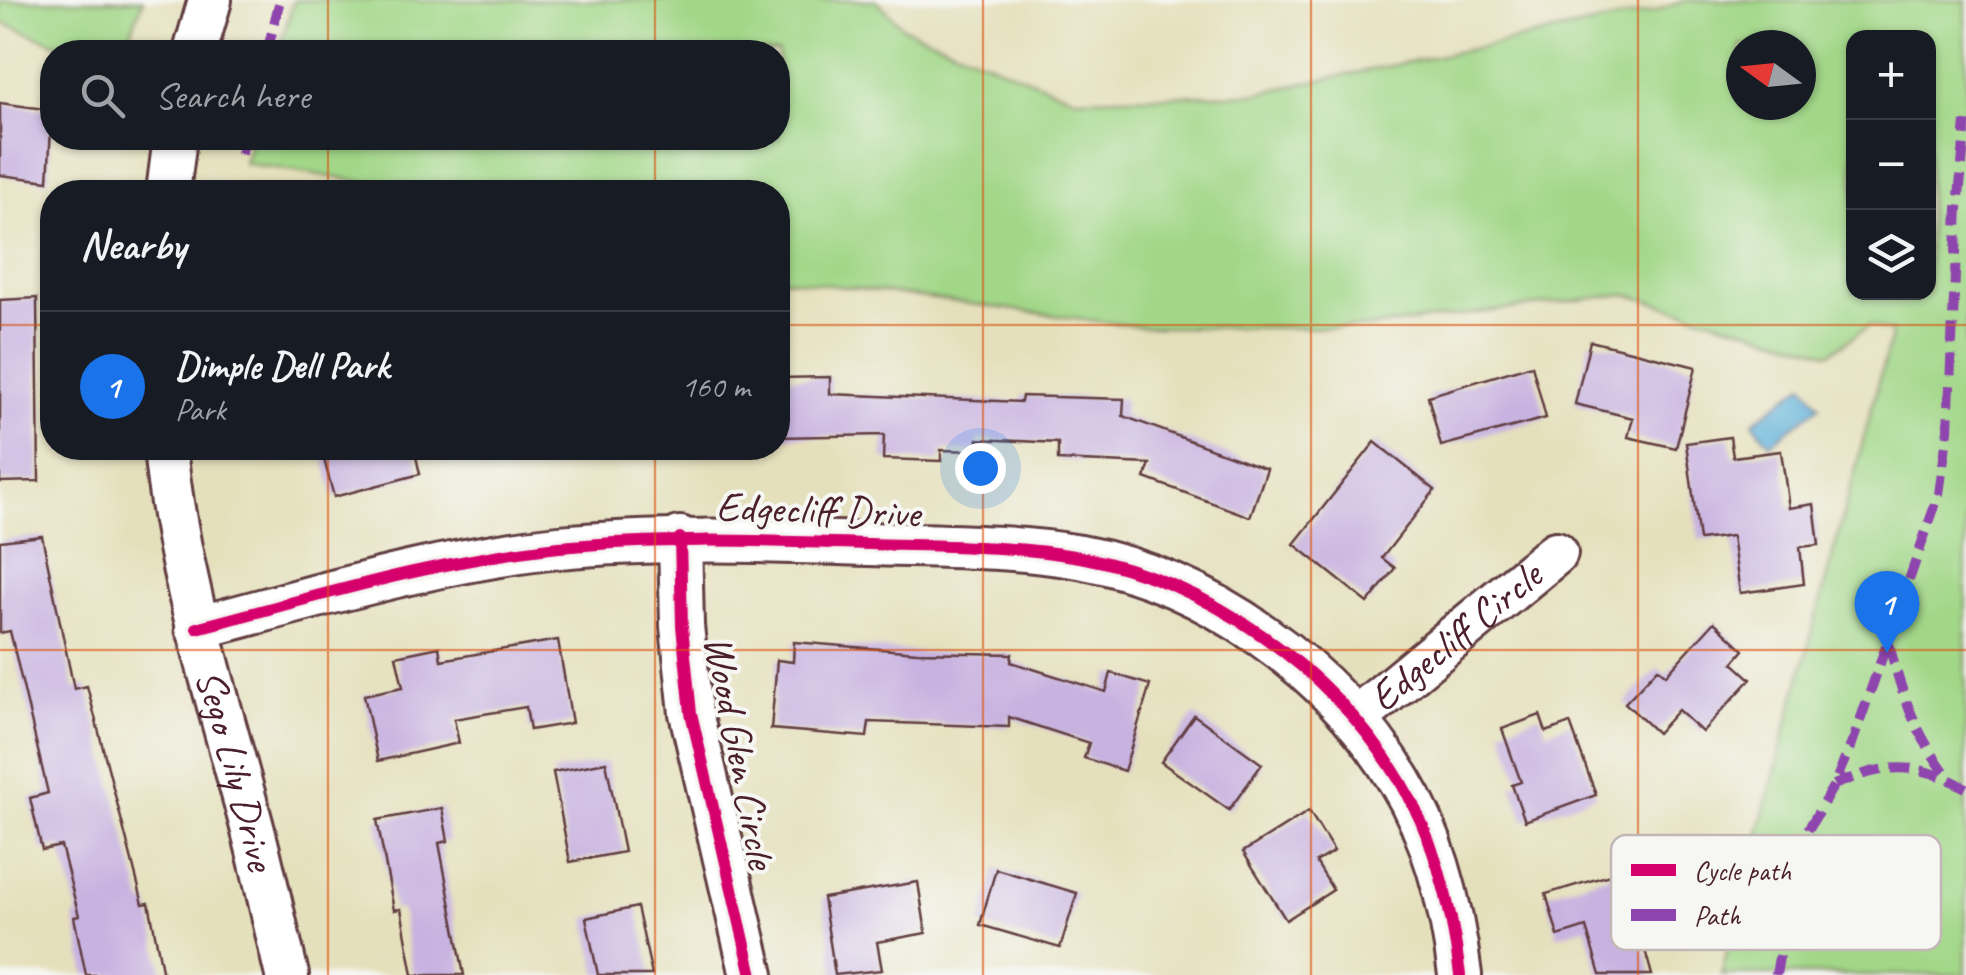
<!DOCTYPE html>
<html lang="en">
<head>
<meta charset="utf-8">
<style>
	body { margin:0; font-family:Caveat,sans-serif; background:#242831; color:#f1f3f6 }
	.controls { position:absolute; right:30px; top:30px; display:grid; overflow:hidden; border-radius:20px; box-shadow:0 2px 8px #0004 }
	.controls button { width:90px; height:90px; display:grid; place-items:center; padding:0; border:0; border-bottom:2px solid #363941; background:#171b24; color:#f1f3f6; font:50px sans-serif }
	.compass { position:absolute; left:1726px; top:30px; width:90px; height:90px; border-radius:50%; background:#171b24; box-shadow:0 2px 8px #0004; rotate:285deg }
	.you { position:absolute; left:980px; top:468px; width:35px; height:35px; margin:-25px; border:8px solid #fff; border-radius:50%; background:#1a73e8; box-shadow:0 0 0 15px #1a73e833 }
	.badge { display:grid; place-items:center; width:65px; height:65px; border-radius:50%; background:#1a73e8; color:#fff; font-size:32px; font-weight:700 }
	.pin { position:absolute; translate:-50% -82px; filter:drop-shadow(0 2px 5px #0008) }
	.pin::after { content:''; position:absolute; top:52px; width:35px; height:30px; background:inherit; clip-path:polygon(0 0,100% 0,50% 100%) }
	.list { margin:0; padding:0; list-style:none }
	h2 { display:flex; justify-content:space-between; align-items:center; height:130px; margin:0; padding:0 40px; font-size:42px }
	h2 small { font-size:32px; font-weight:400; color:#9ea1a6 }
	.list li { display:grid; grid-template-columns:65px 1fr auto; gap:30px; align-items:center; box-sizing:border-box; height:150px; padding:0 40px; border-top:2px solid #363941 }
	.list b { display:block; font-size:38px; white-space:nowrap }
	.list p { margin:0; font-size:32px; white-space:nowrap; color:#9ea1a6 }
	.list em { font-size:32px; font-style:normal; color:#9ea1a6 }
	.icon { flex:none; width:55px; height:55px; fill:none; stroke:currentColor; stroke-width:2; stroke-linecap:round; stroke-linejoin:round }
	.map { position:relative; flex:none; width:1966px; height:975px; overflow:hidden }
	.search { position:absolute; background:#171b24; box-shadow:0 2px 8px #0004; left:40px; top:40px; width:750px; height:110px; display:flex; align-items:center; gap:25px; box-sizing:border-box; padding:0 35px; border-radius:40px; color:#9ea1a6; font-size:38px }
	.panel { position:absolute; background:#171b24; box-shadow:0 2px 8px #0004; left:40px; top:180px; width:750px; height:280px; border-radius:40px }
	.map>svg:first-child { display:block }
	.green { fill:#a2d788; stroke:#767b5a; stroke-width:2.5; fill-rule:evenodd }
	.water { fill:#5db1d9; stroke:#546882; stroke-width:2.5 }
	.building { fill:#c8b2e0 }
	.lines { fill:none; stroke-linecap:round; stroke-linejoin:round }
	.minor-casing { stroke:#613c41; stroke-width:48 }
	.minor { stroke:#fff; stroke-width:42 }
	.quiet { stroke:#8e44ad; stroke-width:10; stroke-dasharray:20 10; stroke-linecap:butt }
	.cycleway-casing { stroke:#f6f6f2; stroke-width:19 }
	.cycleway { stroke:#d6006c; stroke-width:12 }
	.grid { fill:none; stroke:#d8530f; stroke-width:2.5; stroke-opacity:0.55 }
	.labels { text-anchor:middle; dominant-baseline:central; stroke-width:8; stroke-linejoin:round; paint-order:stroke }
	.street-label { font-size:42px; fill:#4a1f2b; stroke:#f6f6f2 }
	.key { fill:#f6f6f2; stroke:#c2b6b6; stroke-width:2.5 }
	.key-label { font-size:28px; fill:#4a1f2b }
</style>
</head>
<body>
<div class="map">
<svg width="1966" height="975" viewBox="0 0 1966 975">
	<rect width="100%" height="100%" fill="#f6f6f2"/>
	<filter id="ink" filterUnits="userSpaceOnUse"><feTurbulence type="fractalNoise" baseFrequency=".01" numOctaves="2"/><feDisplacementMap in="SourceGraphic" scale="20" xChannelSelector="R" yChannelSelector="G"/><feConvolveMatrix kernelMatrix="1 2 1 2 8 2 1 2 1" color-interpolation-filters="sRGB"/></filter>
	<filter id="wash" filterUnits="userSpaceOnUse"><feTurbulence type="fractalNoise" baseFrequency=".0048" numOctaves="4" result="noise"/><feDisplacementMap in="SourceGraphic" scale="40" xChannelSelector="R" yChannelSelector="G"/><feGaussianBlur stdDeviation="2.25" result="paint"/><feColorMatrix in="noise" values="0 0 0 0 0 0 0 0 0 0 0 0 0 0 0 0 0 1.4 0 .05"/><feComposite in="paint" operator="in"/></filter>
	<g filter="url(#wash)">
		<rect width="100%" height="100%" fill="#e5e0bc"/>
		<!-- green -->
		<g class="green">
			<polygon points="0,0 143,0 124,52 78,52 0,22"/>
			<path d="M294,0h582l28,28 171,70 178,-4 403,-83 30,-11h280v975h-245l171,-643 -22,-7 -40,28 -204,-59 -263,34 -221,-1 -364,-49v-86h-352l-182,-29 8,-25h526v-86h-500zM1854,38h74v254h-74zM1801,45v60h-60v-60z"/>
		</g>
		<!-- water -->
		<polygon class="water" points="1804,384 1820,406 1770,444 1753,422"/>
		<g id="blocks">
			<!-- building -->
			<g class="building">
				<polygon points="0,103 52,110 48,181 0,175"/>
				<polygon points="37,298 39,481 0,482 0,300"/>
				<polygon points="1590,341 1696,367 1676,448 1628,437 1633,418 1575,404"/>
				<polygon points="1532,365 1546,418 1441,446 1428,396"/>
				<polygon points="830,377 830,394 1021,402 1022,396 1124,399 1123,416 1267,469 1250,517 1145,478 1150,464 1058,460 1058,443 978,439 977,451 941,450 941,461 883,459 884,435 778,437 778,378"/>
				<polygon points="1730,437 1733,457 1781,451 1789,508 1814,504 1819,545 1800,547 1804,584 1740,593 1732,536 1699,540 1686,443"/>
				<polygon points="1375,442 1435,490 1382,558 1395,568 1368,603 1294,544"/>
				<polygon points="321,448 414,448 420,474 334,497"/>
				<polygon points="42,536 74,689 87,686 143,904 149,903 163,975 86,975 74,917 79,916 61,846 42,850 30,798 48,793 10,631 0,633 0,541"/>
				<polygon points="1714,622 1744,650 1733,663 1751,679 1702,732 1678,710 1657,733 1625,703 1658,668 1666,675"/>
				<polygon points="558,640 572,723 530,730 526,707 454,719 459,743 378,761 364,695 403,687 396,656 439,647 441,660"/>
				<polygon points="794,642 917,652 1012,654 1011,662 1106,692 1111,673 1150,685 1124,771 1084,758 1089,743 1009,717 1009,727 869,722 867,737 771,729 777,660 793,662"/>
				<polygon points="1194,715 1262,764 1229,810 1161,762"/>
				<polygon points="1540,715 1546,732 1570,723 1596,795 1525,821 1512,785 1521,782 1502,729"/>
				<polygon points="606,762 624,852 570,862 553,772"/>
				<polygon points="442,808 448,841 439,843 464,975 413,975 401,909 394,910 377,820"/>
				<polygon points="1309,811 1334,851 1316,862 1333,890 1286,920 1243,852"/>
				<polygon points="996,869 1077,893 1060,948 980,925"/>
				<polygon points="1623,871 1652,975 1600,975 1586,927 1558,936 1546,894"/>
				<polygon points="918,882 926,933 877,942 882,970 835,975 823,898"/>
				<polygon points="637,907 652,975 598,975 586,918"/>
			</g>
		</g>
	</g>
	<g filter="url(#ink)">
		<use href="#blocks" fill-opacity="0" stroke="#613c41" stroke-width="2.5"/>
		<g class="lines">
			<defs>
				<g id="minor">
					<polyline points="195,52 210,0"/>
					<polyline points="168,192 175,138"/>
					<path id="s1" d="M165,448c12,124 51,243 83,364 15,54 26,109 39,163"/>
					<polyline points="680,538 682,626 691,713 752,975"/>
					<path d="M197,628c119,-31 239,-68 362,-81 105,-10 205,-6 310,-3 70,2 142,1 211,13 129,24 252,112 320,224 36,59 52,127 60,194"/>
					<path id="s2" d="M1355,719l201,-166"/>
				</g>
			</defs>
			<!-- minor casing -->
			<use href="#minor" class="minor-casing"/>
			<!-- minor -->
			<use href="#minor" class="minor"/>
			<!-- quiet -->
			<g class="quiet">
				<polyline points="267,52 280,0"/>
				<polyline points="241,154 245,138"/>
				<path d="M1889,644c13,52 28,94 62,136"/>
				<path d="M1834,785c52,-22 82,-24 132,3"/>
				<polyline points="1776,975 1795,862 1805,835 1834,785 1854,738 1939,494 1948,430 1958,208 1966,122"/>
			</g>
			<defs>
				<g id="cycleway">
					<polyline points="680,538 682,626 691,713 752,975"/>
					<path d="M197,628c119,-31 239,-68 362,-81 105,-10 205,-6 310,-3 70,2 142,1 211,13 129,24 252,112 320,224 36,59 52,127 60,194"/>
				</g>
			</defs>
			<!-- cycleway casing -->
			<use href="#cycleway" class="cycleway-casing"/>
			<!-- cycleway -->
			<use href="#cycleway" class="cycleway"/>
		</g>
	</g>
	<!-- grid -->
	<path class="grid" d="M328,0v52M655,0v52M983,0v975M1311,0v975M1638,0v975M328,138v54M655,138v54M0,325h52M778,325h1188M328,448v527M655,448v527M0,650h1966"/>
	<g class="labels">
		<!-- street labels -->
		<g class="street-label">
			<text transform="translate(818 510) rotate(2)">Edgecliff Drive</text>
			<text stroke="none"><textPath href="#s2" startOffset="130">Edgecliff Circle</textPath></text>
			<text transform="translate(740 752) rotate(79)">Wood Glen Circle</text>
			<text stroke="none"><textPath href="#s1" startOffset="330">Sego Lily Drive</textPath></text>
		</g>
	</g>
	<!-- legend -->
	<rect x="1611" y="835" width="330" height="115" rx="15" class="key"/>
	<rect x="1631" y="864" width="45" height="12" fill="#d6006c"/>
	<rect x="1631" y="909" width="45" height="12" fill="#8e44ad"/>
	<g class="key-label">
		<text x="1694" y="880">Cycle path</text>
		<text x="1694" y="925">Path</text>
	</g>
</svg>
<div class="controls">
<button>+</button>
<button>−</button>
<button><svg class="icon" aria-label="layers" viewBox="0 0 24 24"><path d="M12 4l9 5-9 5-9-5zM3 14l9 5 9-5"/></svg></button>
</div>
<svg class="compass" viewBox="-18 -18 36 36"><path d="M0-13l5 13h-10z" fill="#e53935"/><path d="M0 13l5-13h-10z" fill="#9ea1a6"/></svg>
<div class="you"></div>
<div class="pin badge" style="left:1887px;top:653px">1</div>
<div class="search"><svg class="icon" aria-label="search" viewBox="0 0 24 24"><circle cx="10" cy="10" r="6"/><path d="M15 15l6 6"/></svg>Search here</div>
<section class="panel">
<h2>Nearby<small></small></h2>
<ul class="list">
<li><span class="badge">1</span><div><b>Dimple Dell Park</b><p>Park</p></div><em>160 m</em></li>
</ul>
</section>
</div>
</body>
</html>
